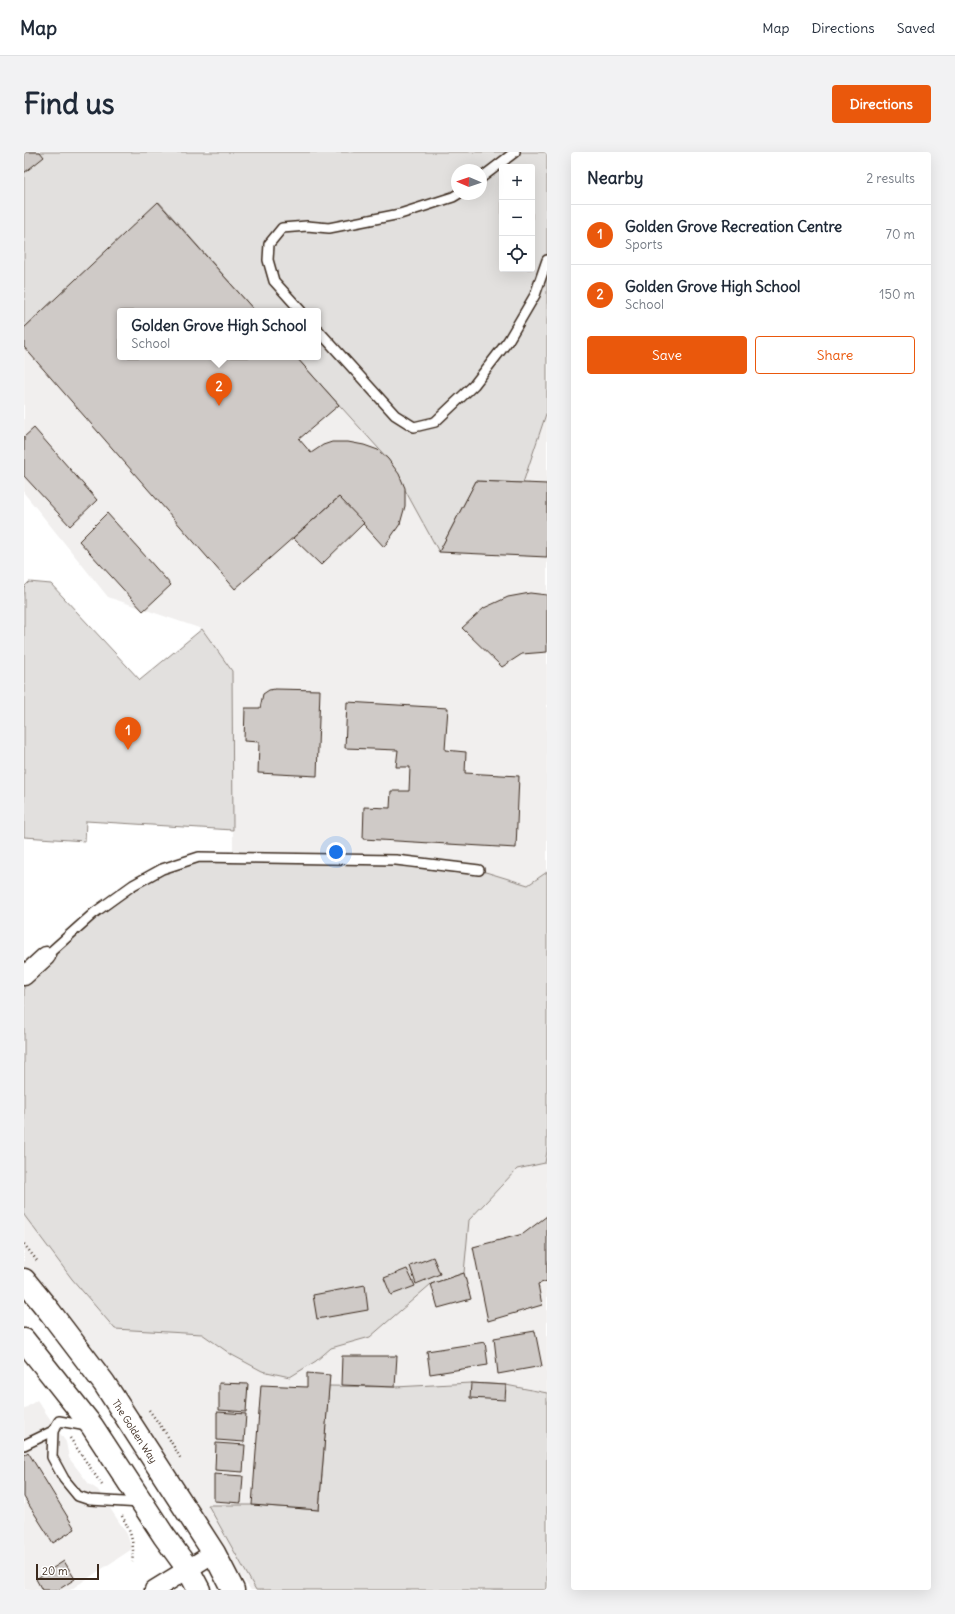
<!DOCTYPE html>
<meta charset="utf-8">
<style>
body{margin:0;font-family:Delius,sans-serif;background:#f2f2f3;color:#1f2937}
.controls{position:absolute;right:12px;top:12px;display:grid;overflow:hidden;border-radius:4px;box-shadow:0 4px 16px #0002}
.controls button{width:36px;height:36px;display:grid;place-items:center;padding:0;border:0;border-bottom:1px solid #e0e1e3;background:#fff;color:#1f2937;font:20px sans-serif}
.compass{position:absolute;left:427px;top:12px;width:36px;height:36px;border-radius:50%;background:#fff;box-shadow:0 4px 16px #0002;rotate:272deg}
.scale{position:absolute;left:12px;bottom:10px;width:63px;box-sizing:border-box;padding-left:4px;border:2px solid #3b2a1e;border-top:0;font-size:11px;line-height:14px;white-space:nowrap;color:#3b2a1e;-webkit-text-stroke:3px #fff;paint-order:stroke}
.you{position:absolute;left:312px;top:700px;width:14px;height:14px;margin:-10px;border:3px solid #fff;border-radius:50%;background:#1a73e8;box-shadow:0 0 0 6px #1a73e833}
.badge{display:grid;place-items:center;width:26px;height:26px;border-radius:50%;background:#ea580c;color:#fff;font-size:13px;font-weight:700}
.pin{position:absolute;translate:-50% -33px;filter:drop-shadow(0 1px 2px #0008)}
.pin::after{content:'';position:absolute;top:21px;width:14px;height:12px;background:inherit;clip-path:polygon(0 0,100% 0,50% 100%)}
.popup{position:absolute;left:93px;top:156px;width:204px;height:52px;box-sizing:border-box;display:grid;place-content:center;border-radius:4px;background:#fff;filter:drop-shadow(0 1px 3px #0005);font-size:13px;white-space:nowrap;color:#747a83}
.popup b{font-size:15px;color:#1f2937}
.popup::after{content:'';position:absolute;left:50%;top:100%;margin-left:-8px;border:8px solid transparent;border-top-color:#fff}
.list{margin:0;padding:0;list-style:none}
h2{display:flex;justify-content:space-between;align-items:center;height:52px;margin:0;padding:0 16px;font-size:17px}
h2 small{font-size:13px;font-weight:400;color:#747a83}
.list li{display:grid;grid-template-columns:26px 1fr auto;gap:12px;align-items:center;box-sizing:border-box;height:60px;padding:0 16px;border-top:1px solid #e0e1e3}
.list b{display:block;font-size:15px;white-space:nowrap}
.list p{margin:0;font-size:13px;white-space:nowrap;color:#747a83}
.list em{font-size:13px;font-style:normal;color:#747a83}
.actions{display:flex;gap:8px;padding:12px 16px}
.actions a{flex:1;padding:9px 0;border:1px solid #ea580c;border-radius:4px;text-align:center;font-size:14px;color:#ea580c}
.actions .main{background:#ea580c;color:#fff}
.icon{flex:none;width:22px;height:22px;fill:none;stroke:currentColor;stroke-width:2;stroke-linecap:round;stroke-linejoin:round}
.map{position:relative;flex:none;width:523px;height:1438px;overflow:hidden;border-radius:4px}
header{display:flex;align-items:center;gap:24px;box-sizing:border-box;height:56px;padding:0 20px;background:#fff;border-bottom:1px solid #e0e1e3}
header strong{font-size:19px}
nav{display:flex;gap:22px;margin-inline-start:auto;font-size:14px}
.intro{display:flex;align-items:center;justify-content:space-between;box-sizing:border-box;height:96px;padding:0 24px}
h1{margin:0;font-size:28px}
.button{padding:10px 18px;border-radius:4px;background:#ea580c;color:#fff;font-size:14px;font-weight:700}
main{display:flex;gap:24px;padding:0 24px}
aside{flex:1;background:#fff;border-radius:4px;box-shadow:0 4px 16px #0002}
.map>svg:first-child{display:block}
.built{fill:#f1efee;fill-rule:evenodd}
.green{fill:#e2e0de;stroke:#8e857e;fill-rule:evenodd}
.building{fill:#cfcac7;stroke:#3b2a1e}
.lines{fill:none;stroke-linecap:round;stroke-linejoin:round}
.lane-casing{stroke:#3b2a1e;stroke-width:12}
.street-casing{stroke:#3b2a1e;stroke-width:21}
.primary-casing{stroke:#3b2a1e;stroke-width:25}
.path{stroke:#3b2a1e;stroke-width:2.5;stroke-dasharray:1 3;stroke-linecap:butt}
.lane{stroke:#fff;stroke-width:9}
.street{stroke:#fff;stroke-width:18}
.primary{stroke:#fff;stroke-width:22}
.labels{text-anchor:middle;stroke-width:3;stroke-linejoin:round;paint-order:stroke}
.street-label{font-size:10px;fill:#3b2a1e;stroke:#fff}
</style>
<header>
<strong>Map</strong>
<nav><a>Map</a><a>Directions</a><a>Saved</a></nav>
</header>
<div class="intro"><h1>Find us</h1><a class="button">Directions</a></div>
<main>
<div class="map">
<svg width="523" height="1438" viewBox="0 0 523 1438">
<rect width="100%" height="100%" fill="#fff"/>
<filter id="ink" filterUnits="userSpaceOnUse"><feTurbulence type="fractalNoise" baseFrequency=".025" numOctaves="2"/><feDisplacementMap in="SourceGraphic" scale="8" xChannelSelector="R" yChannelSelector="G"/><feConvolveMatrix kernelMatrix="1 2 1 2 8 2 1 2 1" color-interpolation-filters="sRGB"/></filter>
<g filter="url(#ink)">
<g class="built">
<path d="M0 0H523V1438H227L0 1142V823L209 705 208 519 178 477 84 445 0 341ZM478 15H508V117H478ZM433 18H457V42H433ZM96 159H294V205H96Z"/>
<path d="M13 1248 42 1290 45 1306 65 1332 74 1338 103 1382 108 1397 46 1438H0V1257Z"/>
</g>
<g class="green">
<path d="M0 0H523V259L499 331 452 329 415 400 364 307 272 205H294V159H231L135 50 0 176ZM478 15H508V117H478ZM433 18H457V42H433Z"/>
<path d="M5 430 27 432 116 528 178 477 208 519 209 678 62 669 61 689 0 685V435Z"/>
<path d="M175 705 372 708 455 718 504 733 523 720V999L521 1011 493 1017 445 1068 440 1121 407 1132 346 1185 307 1196 292 1209 266 1225 238 1219 208 1203 178 1182 91 1177 48 1127 0 1063V824L83 751 129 722Z"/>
<path d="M447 1231 482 1233 523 1241V1438H232L184 1353H228L295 1358 305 1234 371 1235Z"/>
</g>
<g class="building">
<path d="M0 0H16L20 5 0 21Z"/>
<path d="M134 50 231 159H96V205H272L315 253 275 287 287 301 299 293 308 290H324L340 293 354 298 364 307 375 322 381 336V354L376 372 360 395 315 345 211 437 0 195V176Z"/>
<path d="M10 276 73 348 46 374 0 324V285Z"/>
<path d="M452 329 523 332V405L415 400Z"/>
<path d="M315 345 340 371 297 413 269 386Z"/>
<path d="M83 361 147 433 119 459 55 389Z"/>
<path d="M506 441 523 443V500L498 502 478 515 438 476 460 456 484 445Z"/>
<path d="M251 537 296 538 293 624 234 621 235 590 220 589 221 556H236L239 542 245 538Z"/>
<path d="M323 550 424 556 421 598 442 600 441 621 495 624 492 696 339 687 340 655 366 656 367 639H385L386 615H372L374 598 321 596Z"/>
<path d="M523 1064V1129L514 1132 518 1153 464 1169 449 1095 499 1082Z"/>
<path d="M409 1105 416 1122 392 1132 386 1114Z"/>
<path d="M383 1117 391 1134 367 1143 360 1126Z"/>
<path d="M440 1121 447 1147 414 1156 407 1132Z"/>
<path d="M341 1133 344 1158 293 1167 289 1143Z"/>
<path d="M511 1179 518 1214 474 1222 470 1186Z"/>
<path d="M461 1190 464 1213 406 1222 403 1199Z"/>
<path d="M318 1204H373L371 1235 317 1233Z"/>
<path d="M283 1221 306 1223 295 1358 228 1353 237 1233 283 1235Z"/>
<path d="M195 1231 224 1232 222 1260 195 1258Z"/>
<path d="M447 1231 482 1233 481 1248 446 1246Z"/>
<path d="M193 1260 222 1262 220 1290 193 1288Z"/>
<path d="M192 1291 221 1293 219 1320 191 1318Z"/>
<path d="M4 1300 51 1377 29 1391 0 1345V1303Z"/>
<path d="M190 1322 219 1324 217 1351 190 1349Z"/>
<path d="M40 1409 51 1427 34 1438H18L12 1427Z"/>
</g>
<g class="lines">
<g class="lane-casing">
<g id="lane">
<path d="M457 26 491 0"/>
<path d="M277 159 250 129 244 108 245 92 258 76 283 74 305 76 376 62 429 45 434 42"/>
<path d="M294 178 371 263 390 275 411 270 450 233 484 189 511 143 523 108"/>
<path d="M22 804 70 761 109 733 138 717 175 705 372 708 455 718"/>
<path d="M63 1274 35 1269 29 1279 28 1305 40 1327 54 1344 66 1348 117 1351"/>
<path d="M0 1293 29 1279"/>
</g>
</g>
<g class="street-casing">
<g id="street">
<path d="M0 824 22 804"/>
<path d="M130 1438 190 1401"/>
</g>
</g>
<g class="primary-casing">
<g id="primary">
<path d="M0 1128 26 1160 80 1231 190 1401 209 1438"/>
<path d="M0 1188 68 1274 140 1384 164 1417 175 1438"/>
</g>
</g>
<g class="path">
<path d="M0 1092 14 1110"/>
<path d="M125 1258 143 1283 157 1307"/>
<path d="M46 1286 78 1333"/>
<path d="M98 1364C107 1380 111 1392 108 1410"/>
</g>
<use href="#lane" class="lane"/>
<use href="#street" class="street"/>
<use href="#primary" class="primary"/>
</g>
</g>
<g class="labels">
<g class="street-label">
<text transform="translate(111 1279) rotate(57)" y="4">The Golden Way</text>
</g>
</g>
</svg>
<div class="controls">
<button>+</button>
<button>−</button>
<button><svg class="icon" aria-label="locate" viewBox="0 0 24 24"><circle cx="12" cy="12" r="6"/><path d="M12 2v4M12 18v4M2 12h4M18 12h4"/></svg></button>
</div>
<svg class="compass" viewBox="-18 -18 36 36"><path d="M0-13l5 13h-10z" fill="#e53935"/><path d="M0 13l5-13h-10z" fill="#747a83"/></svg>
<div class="scale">20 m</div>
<div class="you"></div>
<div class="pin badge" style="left:104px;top:598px">1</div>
<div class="pin badge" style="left:195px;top:254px">2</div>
<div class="popup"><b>Golden Grove High School</b>School</div>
</div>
<aside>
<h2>Nearby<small>2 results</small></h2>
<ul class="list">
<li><span class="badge">1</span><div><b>Golden Grove Recreation Centre</b><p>Sports</p></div><em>70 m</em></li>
<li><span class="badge">2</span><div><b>Golden Grove High School</b><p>School</p></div><em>150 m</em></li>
</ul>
<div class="actions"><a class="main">Save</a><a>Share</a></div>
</aside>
</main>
